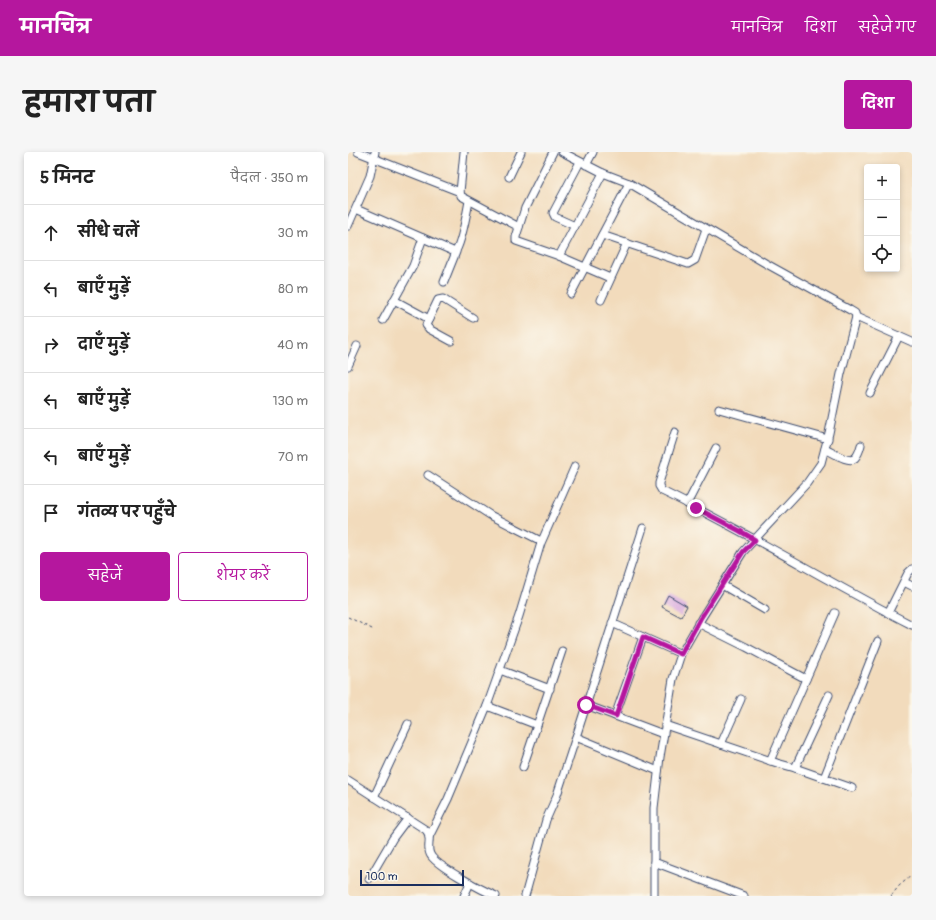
<!DOCTYPE html>
<html lang="hi">
<meta charset="utf-8">
<style>
body{margin:0;font-family:Pangolin,"Playpen Sans Deva",sans-serif;background:#f6f6f6;color:#222}
.controls{position:absolute;right:12px;top:12px;display:grid;overflow:hidden;border-radius:4px;box-shadow:0 2px 6px #0003}
.controls button{width:36px;height:36px;display:grid;place-items:center;padding:0;border:0;border-bottom:1px solid #e0e0e0;background:#fff;color:#222;font:20px sans-serif}
.scale{position:absolute;left:12px;bottom:10px;width:104px;box-sizing:border-box;padding-left:4px;border:2px solid #1b2f5e;border-top:0;font-size:11px;line-height:14px;white-space:nowrap;color:#1b2f5e;-webkit-text-stroke:3px #fbf7ec;paint-order:stroke}
.stop{position:absolute;width:12px;height:12px;margin:-9px;border:3px solid #b5179e;border-radius:50%;background:#fff}
.stop.end{background:#b5179e;border-color:#fff;box-shadow:0 1px 4px #0008}
.list{margin:0;padding:0;list-style:none}
h2{display:flex;justify-content:space-between;align-items:center;height:52px;margin:0;padding:0 16px;font-size:17px}
h2 small{font-size:13px;font-weight:400;color:#767676}
.list li{display:grid;grid-template-columns:26px 1fr auto;gap:12px;align-items:center;box-sizing:border-box;height:56px;padding:0 16px;border-top:1px solid #e0e0e0}
.list b{display:block;font-size:15px;white-space:nowrap}
.list em{font-size:13px;font-style:normal;color:#767676}
.actions{display:flex;gap:8px;padding:12px 16px}
.actions a{flex:1;padding:9px 0;border:1px solid #b5179e;border-radius:4px;text-align:center;font-size:14px;color:#b5179e}
.actions .main{background:#b5179e;color:#fff}
.icon{flex:none;width:22px;height:22px;fill:none;stroke:currentColor;stroke-width:2;stroke-linecap:round;stroke-linejoin:round}
.map{position:relative;flex:none;width:564px;height:744px;overflow:hidden;border-radius:4px}
header{display:flex;align-items:center;gap:24px;box-sizing:border-box;height:56px;padding:0 20px;background:#b5179e;color:#fff}
header strong{font-size:19px}
nav{display:flex;gap:22px;margin-inline-start:auto;font-size:14px}
.intro{display:flex;align-items:center;justify-content:space-between;box-sizing:border-box;height:96px;padding:0 24px}
h1{margin:0;font-size:28px}
.button{padding:10px 18px;border-radius:4px;background:#b5179e;color:#fff;font-size:14px;font-weight:700}
main{display:flex;gap:24px;padding:0 24px}
aside{flex:1;background:#fff;border-radius:4px;box-shadow:0 2px 6px #0003}
.map>svg:first-child{display:block}
.building{fill:#d9aade}
.lines{fill:none;stroke-linecap:round;stroke-linejoin:round}
.minor-casing{stroke:#3b496c;stroke-width:9}
.path{stroke:#3b496c;stroke-width:1;stroke-dasharray:3 3;stroke-linecap:butt}
.minor{stroke:#fff;stroke-width:7}
.route{stroke:#b5179e;stroke-width:5}
</style>
<header>
<strong>मानचित्र</strong>
<nav><a>मानचित्र</a><a>दिशा</a><a>सहेजे गए</a></nav>
</header>
<div class="intro"><h1>हमारा पता</h1><a class="button">दिशा</a></div>
<main>
<aside>
<h2>5 मिनट<small>पैदल · 350 m</small></h2>
<ul class="list">
<li><svg class="icon" aria-label="ahead" viewBox="0 0 24 24"><path d="M12 20V5M6 11l6-6 6 6"/></svg><div><b>सीधे चलें</b></div><em>30 m</em></li>
<li><svg class="icon" aria-label="left" viewBox="0 0 24 24"><path d="M17 20v-9H6M10 6l-5 5 5 5"/></svg><div><b>बाएँ मुड़ें</b></div><em>80 m</em></li>
<li><svg class="icon" aria-label="right" viewBox="0 0 24 24"><path d="M7 20v-9h11M14 6l5 5-5 5"/></svg><div><b>दाएँ मुड़ें</b></div><em>40 m</em></li>
<li><svg class="icon" aria-label="left" viewBox="0 0 24 24"><path d="M17 20v-9H6M10 6l-5 5 5 5"/></svg><div><b>बाएँ मुड़ें</b></div><em>130 m</em></li>
<li><svg class="icon" aria-label="left" viewBox="0 0 24 24"><path d="M17 20v-9H6M10 6l-5 5 5 5"/></svg><div><b>बाएँ मुड़ें</b></div><em>70 m</em></li>
<li><svg class="icon" aria-label="arrive" viewBox="0 0 24 24"><path d="M6 21V4h12l-3 4 3 4H6"/></svg><div><b>गंतव्य पर पहुँचे</b></div></li>
</ul>
<div class="actions"><a class="main">सहेजें</a><a>शेयर करें</a></div>
</aside>
<div class="map">
<svg width="564" height="744" viewBox="0 0 564 744">
<rect width="100%" height="100%" fill="#fbf7ec"/>
<filter id="ink" filterUnits="userSpaceOnUse"><feTurbulence type="fractalNoise" baseFrequency=".025" numOctaves="2"/><feDisplacementMap in="SourceGraphic" scale="8" xChannelSelector="R" yChannelSelector="G"/><feConvolveMatrix kernelMatrix="1 2 1 2 8 2 1 2 1" color-interpolation-filters="sRGB"/></filter>
<filter id="wash" filterUnits="userSpaceOnUse"><feTurbulence type="fractalNoise" baseFrequency=".012" numOctaves="4" result="noise"/><feDisplacementMap in="SourceGraphic" scale="16" xChannelSelector="R" yChannelSelector="G"/><feGaussianBlur stdDeviation="0.9" result="paint"/><feColorMatrix in="noise" values="0 0 0 0 0 0 0 0 0 0 0 0 0 0 0 0 0 1.4 0 .05"/><feComposite in="paint" operator="in"/></filter>
<g filter="url(#wash)">
<rect width="100%" height="100%" fill="#f2dbbc"/>
<g id="blocks">
<path class="building" d="M320 443 339 454 333 465 314 455Z"/>
</g>
</g>
<g filter="url(#ink)">
<use href="#blocks" fill-opacity="0" stroke="#3b496c" stroke-width="1"/>
<g class="lines">
<g class="minor-casing">
<g id="minor">
<path d="M10 0 112 40"/>
<path d="M116 0 112 40 113 44 171 75"/>
<path d="M205 0 177 56 168 85V89L211 104 262 126"/>
<path d="M214 0 255 21 281 31 417 111 502 158 507 161 508 165 493 222 481 281 473 311 459 331 395 400 353 467 333 502 325 527 312 605 306 656V744"/>
<path d="M238 13 245 0"/>
<path d="M161 25 173 0"/>
<path d="M8 57 107 100C113 94 119 60 121 49"/>
<path d="M0 74 22 24 27 0"/>
<path d="M227 74 207 65 205 61 232 10"/>
<path d="M254 83 340 112 347 108 358 77"/>
<path d="M211 104 255 21"/>
<path d="M96 130 108 100"/>
<path d="M223 142 281 31"/>
<path d="M46 148 81 167"/>
<path d="M253 148 279 91"/>
<path d="M508 165 564 190"/>
<path d="M35 168 65 114 75 86"/>
<path d="M103 189 81 177 78 173 90 148 95 147 125 166"/>
<path d="M0 214 9 194"/>
<path d="M522 241 551 184"/>
<path d="M371 257 480 287"/>
<path d="M327 280 311 331V334L314 339C399 380 480 430 564 473"/>
<path d="M477 297C484 300 501 312 507 306 510 303 512 297 513 293"/>
<path d="M80 323 142 363 193 389"/>
<path d="M339 352 368 296"/>
<path d="M556 430 564 434"/>
<path d="M374 433 417 458"/>
<path d="M540 461 560 421 564 417"/>
<path d="M264 471 333 502"/>
<path d="M350 471 398 495 458 527"/>
<path d="M152 518 202 537"/>
<path d="M238 553 315 582"/>
<path d="M139 554 189 573"/>
<path d="M267 564 295 485"/>
<path d="M317 573 429 611 447 616 504 636"/>
<path d="M228 585 310 619"/>
<path d="M373 592 393 547"/>
<path d="M422 609 487 461"/>
<path d="M175 615 214 499"/>
<path d="M447 616 481 543"/>
<path d="M476 626 530 489"/>
<path d="M0 628 78 678C85 685 78 694 82 702 86 713 136 739 148 744"/>
<path d="M26 645 60 572"/>
<path d="M81 685 100 647 139 554 171 464 193 391 227 314"/>
<path d="M306 710 396 744"/>
<path d="M21 727 45 686 60 666"/>
<path d="M116 744 122 731"/>
<path d="M177 744 198 668 209 643 228 585 295 376"/>
</g>
</g>
<g class="path">
<path d="M0 465 26 478"/>
<path d="M543 744 551 734 564 723"/>
</g>
<use href="#minor" class="minor"/>
</g>
</g>
<g class="lines" filter="url(#ink)">
<path class="route" d="M238 553 268 564 295 485 333 502 352 467 395 400 407 388 392 379 348 356"/>
</g>
</svg>
<div class="controls">
<button>+</button>
<button>−</button>
<button><svg class="icon" aria-label="locate" viewBox="0 0 24 24"><circle cx="12" cy="12" r="6"/><path d="M12 2v4M12 18v4M2 12h4M18 12h4"/></svg></button>
</div>
<div class="scale">100 m</div>
<div class="stop" style="left:238px;top:553px"></div>
<div class="stop end" style="left:348px;top:356px"></div>
</div>
</main>
